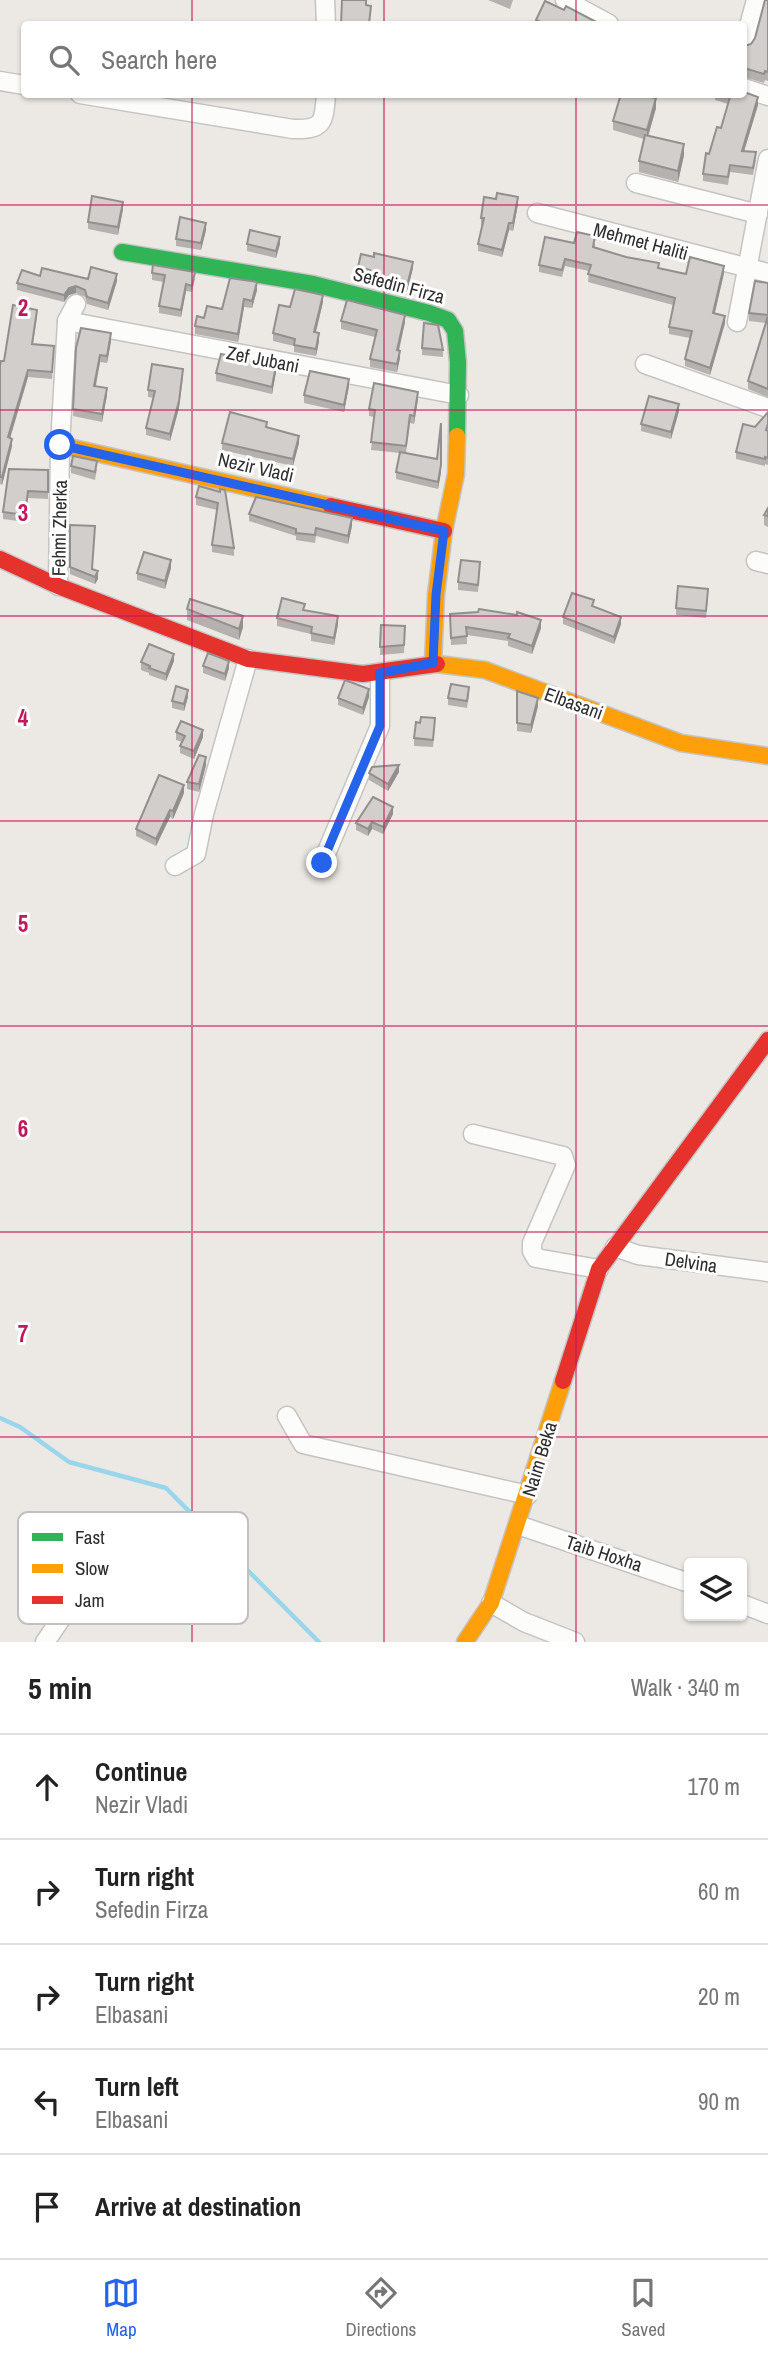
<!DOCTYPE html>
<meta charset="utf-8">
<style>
body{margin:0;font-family:"Archivo Narrow",sans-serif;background:#f6f6f6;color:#222}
.controls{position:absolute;right:21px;bottom:21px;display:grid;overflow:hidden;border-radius:7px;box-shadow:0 2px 5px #0004}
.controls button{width:63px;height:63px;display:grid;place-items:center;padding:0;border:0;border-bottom:2px solid #e0e0e0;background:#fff;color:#222;font:35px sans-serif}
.stop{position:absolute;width:21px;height:21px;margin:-16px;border:5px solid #2563eb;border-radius:50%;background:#fff}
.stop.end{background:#2563eb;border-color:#fff;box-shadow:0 2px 7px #0008}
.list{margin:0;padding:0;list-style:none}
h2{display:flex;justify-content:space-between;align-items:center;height:91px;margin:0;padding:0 28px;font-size:30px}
h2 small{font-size:23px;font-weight:400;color:#767676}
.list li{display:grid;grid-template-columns:46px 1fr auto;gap:21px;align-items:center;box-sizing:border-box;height:105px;padding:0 28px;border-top:2px solid #e0e0e0}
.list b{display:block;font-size:26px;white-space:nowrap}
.list p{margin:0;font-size:23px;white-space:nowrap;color:#767676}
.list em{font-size:23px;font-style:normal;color:#767676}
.icon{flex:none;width:38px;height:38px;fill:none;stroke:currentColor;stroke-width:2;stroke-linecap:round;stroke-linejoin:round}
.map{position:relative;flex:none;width:768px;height:1642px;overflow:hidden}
.search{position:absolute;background:#fff;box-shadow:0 2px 5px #0004;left:21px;right:21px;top:21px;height:77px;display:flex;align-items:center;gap:18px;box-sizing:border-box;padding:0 24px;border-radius:7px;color:#767676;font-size:26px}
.sheet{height:616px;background:#fff}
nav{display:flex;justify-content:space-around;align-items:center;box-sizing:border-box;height:98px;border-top:2px solid #e0e0e0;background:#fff;font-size:19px;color:#767676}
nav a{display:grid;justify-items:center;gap:4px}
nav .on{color:#2563eb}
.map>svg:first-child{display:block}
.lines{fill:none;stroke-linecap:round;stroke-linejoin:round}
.stream{stroke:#99d6ec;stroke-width:4.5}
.street-casing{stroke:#c5c4c5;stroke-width:21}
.fast-casing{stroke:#c5c4c5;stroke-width:19}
.slow-casing{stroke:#c5c4c5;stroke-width:19}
.jam-casing{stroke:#c5c4c5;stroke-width:19}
.street{stroke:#fcfcfb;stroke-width:18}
.fast{stroke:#30b455;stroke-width:16}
.slow{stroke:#ff9f0a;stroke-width:16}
.jam{stroke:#e5322d;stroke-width:16}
.wall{fill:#b4b1af}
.shaded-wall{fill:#92908e}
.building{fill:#d1cecb;stroke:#92908e;stroke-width:2}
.route{stroke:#2563eb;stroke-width:9}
.grid{fill:none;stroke:#c2185b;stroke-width:2;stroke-opacity:0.55}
.labels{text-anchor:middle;stroke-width:6;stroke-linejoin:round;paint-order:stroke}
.street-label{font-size:19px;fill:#2e2e2e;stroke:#fff}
.key{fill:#fff;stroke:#c0c0c0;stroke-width:2}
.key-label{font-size:19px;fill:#2e2e2e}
.grid-label{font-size:23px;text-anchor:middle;font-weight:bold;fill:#c2185b;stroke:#fff;stroke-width:6;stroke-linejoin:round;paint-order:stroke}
</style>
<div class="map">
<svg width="768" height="1642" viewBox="0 0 768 1642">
<rect width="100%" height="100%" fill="#ece8e4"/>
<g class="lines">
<path class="stream" d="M0 1418 20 1427 69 1462 166 1488 319 1642"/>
<g class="street-casing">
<g id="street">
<path d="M325 0 326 24"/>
<path d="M565 0 609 24"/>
<path d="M744 44 756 0"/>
<path d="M0 81 24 85"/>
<path d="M744 88 768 96"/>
<path d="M80 94 293 129C323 130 324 123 326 94"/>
<path d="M636 183 758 214"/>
<path d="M537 213 768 273"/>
<path d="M67 321 459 395"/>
<path d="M737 322 768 159"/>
<path d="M645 364 768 408"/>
<path d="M756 561 768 564"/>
<path d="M58 586 60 445 67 321 76 304"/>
<path d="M322 863 380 726V673"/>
<path d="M175 866 196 854 204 814 248 659"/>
<path d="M473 1134 563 1156 566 1165 532 1243V1251L536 1258 599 1269"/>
<path d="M615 1247 638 1255 768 1272"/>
<path d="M287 1416 303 1444 528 1495"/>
<path d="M518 1525 689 1583"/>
<path d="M491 1603 524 1622 575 1642"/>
<path d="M742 1604 768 1614"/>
<path d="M45 1642 87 1581"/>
</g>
</g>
<g class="fast-casing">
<path id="fast" d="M122 252 313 284 429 313 448 320 455 331 458 362 457 436"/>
</g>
<g class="slow-casing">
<g id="slow">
<path d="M60 445 331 506"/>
<path d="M433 663 436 595 444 531 456 474 457 436"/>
<path d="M437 664 485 670 681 743 768 756"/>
<path d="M465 1642 491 1603 563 1381"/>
</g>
</g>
<g class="jam-casing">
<g id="jam">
<path d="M331 506 444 531"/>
<path d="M0 559 58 586 248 659 363 674 437 664"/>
<path d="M563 1381 599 1269 768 1040"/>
</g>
</g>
<use href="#street" class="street"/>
<use href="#fast" class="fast"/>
<use href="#slow" class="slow"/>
<use href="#jam" class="jam"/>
</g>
<g class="wall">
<path d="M488 0H513L510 9Z"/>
<path d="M768 0V81L765 80 764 83 744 77V46L751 44 755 38Z"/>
<path d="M564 10 600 24H536V20Z"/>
<path d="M241 94H255L254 97Z"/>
<path d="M621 94H656L654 98 656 108 648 136 684 155 678 182 639 172V161L644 139 613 130V121Z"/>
<path d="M713 94H744L758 105 744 151 756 160 753 175 730 172 728 185 703 181V174L709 154 721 128 728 104 715 100V95Z"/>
<path d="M518 204 513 231 509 230 502 257 478 251V244L482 225H481V218Z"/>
<path d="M123 209 118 235 88 229V222Z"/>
<path d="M206 230 201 250 176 246V239Z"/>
<path d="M574 243 595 244V247L659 269 686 274 724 273 715 313 725 323 710 375 685 366V359L690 338 669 334V327L673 305 588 282 589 271 565 266 562 277 539 272V265Z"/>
<path d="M247 244H280L276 258 247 251Z"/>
<path d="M358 267 413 268 407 292 370 281V277L358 274Z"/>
<path d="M152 273 195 279 192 292 186 291 181 317 159 313V306L164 282 152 280Z"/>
<path d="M40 276 88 279 117 281 108 310 87 304 85 297 76 293 69 295 64 302 17 290V283Z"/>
<path d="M768 283V397L748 389V381L766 323 749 321V313Z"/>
<path d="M257 290 252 308 244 307 238 342 195 334V326L204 318 222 309Z"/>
<path d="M323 302 316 332 319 341 316 356 294 352V346L273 341V333L290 307Z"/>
<path d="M37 317 33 344 54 346 52 379 28 377 10 438 12 446 2 485 0 484V365Z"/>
<path d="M341 321 405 322 399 351 400 358 397 372 370 367V359L375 337 341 329Z"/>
<path d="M111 341 107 363 100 362 96 386 107 395 102 422 73 416 76 348Z"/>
<path d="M422 348 443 350V357L422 355Z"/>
<path d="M276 372 272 394 216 381V373Z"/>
<path d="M183 377 179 408 170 441 146 435V428L154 398 148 397V390Z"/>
<path d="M349 386 344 412 304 403V395Z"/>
<path d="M418 399 414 424 410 423 406 453 437 459 441 423V472L438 489 396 479V472L400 453 371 450 375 417 369 416V409Z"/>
<path d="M679 411 671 439 641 431V424Z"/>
<path d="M768 412V465L765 464V466L736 459V452Z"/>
<path d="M267 427 299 443 293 466 222 450V443Z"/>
<path d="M71 466 97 469 95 480 71 473Z"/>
<path d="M48 470V499L28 498 25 522 3 519V512Z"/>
<path d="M220 492 234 548V556L212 552V545L217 510 196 505V497Z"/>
<path d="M768 508V527L764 525V515Z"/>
<path d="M249 514 352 526 348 544 316 536 315 543 296 540V536L249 521Z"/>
<path d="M70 525 98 579 95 584 70 574Z"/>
<path d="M171 568 165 589 137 580V573Z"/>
<path d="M480 569 478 592 458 590V582Z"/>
<path d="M708 596 706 618 676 615V608Z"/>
<path d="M594 606 621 624 614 644 563 624V617Z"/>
<path d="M187 609 243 627 239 640 187 620Z"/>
<path d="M305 610 338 624 334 645 311 641V634L277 626V618Z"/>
<path d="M450 614 541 628 532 654 508 646V641L467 635V644L451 645Z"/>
<path d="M381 625 405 626 404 653 380 655Z"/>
<path d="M174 661 166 681 149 675V673L141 670V662Z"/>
<path d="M203 666 229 668 225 681 203 673Z"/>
<path d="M517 691 538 706 531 733 517 731Z"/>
<path d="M469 695 467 708 448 705V698Z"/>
<path d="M188 697 184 711 172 708V701Z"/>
<path d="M369 697 363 715 338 705V698Z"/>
<path d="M420 723 435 725 433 747 414 746V738Z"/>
<path d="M176 732 203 737 194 759 180 753V746L182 742 176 740Z"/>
<path d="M206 765 199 792 187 789V782Z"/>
<path d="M399 772 388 791 369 780V773Z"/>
<path d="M184 793 173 819 170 817 156 846 136 836V829Z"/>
<path d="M393 814 383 834 372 829 368 836 356 830V823Z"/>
</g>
<g class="shaded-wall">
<path d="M758 97V105L742 158V151Z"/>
<path d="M656 98V108L647 140V130Z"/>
<path d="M684 144V155L678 182V171Z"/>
<path d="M518 197V204L513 231V223Z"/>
<path d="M123 202V209L118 235V227Z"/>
<path d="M206 223V230L201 250V243Z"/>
<path d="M509 223V230L502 257V250Z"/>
<path d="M280 237V244L276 258V251Z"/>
<path d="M413 262V268L407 292V286Z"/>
<path d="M724 266V273L713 320V313Z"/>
<path d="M117 274V281L108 310V303Z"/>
<path d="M257 282V290L252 308V301Z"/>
<path d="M186 284V291L181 317V310Z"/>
<path d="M76 286V293L69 295 64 302V295L69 288Z"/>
<path d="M323 295V302L314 339V332Z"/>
<path d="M244 299V307L238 342V334Z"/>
<path d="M405 315V322L397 357V350Z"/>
<path d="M725 316V323L710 375V368Z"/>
<path d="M111 333V341L107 363V356Z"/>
<path d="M319 333V341L316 356V349Z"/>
<path d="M400 351V358L397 372V364Z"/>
<path d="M100 355V362L94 393V386Z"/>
<path d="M276 365V372L272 394V387Z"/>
<path d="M183 369 179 408 170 441V434Z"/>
<path d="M28 370V377L8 445V437Z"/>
<path d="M349 379V386L344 412V405Z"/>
<path d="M107 388V395L102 422V414Z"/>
<path d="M418 392V399L414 424V416Z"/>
<path d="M679 404V411L671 439V432Z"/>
<path d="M299 436V443L293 466V459Z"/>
<path d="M12 439V446L2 485V477Z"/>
<path d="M441 465V472L438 489V482Z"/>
<path d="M352 518V526L348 544V536Z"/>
<path d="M171 560V568L165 589V581Z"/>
<path d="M98 571V579L95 584V577Z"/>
<path d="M243 616V627L239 640V629Z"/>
<path d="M338 616V624L334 645V638Z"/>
<path d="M621 617V624L614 644V637Z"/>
<path d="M541 620V628L532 654V646Z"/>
<path d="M174 654V661L166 681V674Z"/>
<path d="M229 661V668L225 681V674Z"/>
<path d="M369 689V697L363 715V708Z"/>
<path d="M188 690V697L184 711V704Z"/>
<path d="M538 698V706L531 733V725Z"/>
<path d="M203 730V737L194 759V751Z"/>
<path d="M206 757V765L199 792V784Z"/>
<path d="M399 765V772L388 791V784Z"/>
<path d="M184 785V793L173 819V811Z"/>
<path d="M393 807V814L383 834V827Z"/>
<path d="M170 810V817L156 846V839Z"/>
<path d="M372 822V829L368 836V829Z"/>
</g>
<g class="building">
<path d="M342 0H366V5L371 6 369 24H341Z"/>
<path d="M765 0H768V72L765 71 764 74 744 68V46L751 44 755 38Z"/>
<path d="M545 1 564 10 566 6 600 24H545L536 20Z"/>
<path d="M744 92 758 97 742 151 756 152 753 168 730 165 728 177 703 174 706 153 709 154 717 127 721 128 730 97 721 94H744Z"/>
<path d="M621 94H652L651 97 656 98 647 130 613 121Z"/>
<path d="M645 135 684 144 678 171 639 161Z"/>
<path d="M497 193 518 197 513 223H509L502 250 478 244 484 218H481L484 197 496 199Z"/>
<path d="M92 196 123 202 118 227 88 222Z"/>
<path d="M180 217 206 223 201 243 176 239Z"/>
<path d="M250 230 280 237 276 251 247 244Z"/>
<path d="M577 232 595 236 593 247 626 257 659 263 658 268 686 274 690 257 724 266 713 313 725 316 710 368 685 359 692 331 669 327 675 298 588 274 591 265 565 259 562 270 539 265 545 237 574 243Z"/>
<path d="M374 253 413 262 407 286 370 274V270L358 267 361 254 374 257Z"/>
<path d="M153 265 195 272 192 286 186 284 181 310 159 306 165 275 152 273Z"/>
<path d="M91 267 117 274 108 303 87 297 85 290 76 286 69 288 64 295 17 283 22 270 40 276 42 268 88 279Z"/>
<path d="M230 278 257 282 252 301 244 299 238 334 195 326 197 316 204 318 207 306 222 309Z"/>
<path d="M755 281 768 283V315L749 313Z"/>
<path d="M295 289 323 295 314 332 319 333 316 349 294 345 295 339 273 333 279 305 290 307Z"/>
<path d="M347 300 405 315 397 350 400 351 397 364 370 359 377 330 341 321Z"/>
<path d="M13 305 37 310 32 344 54 346 52 372 28 370 8 437 12 439 2 477H0V365L1 361H4Z"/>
<path d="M768 316V389L748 381Z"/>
<path d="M424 323 438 325 443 350 422 348Z"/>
<path d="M81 328 111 333 107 356 100 355 94 386 107 388 102 414 73 409 76 348Z"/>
<path d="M221 354 276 365 272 387 216 373Z"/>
<path d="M152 364 183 369 179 401 170 434 146 428 155 391 148 390Z"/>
<path d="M310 371 349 379 344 405 304 395Z"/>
<path d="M374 383 418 392 414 416 410 415 406 446 371 442 375 410 369 409Z"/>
<path d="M649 396 679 404 671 432 641 424Z"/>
<path d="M230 412 267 422 266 427 299 436 293 459 222 443Z"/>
<path d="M768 412V424L766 430 768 431V458L765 457V459L736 452 743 424 755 427Z"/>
<path d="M441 423V465L438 482 396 472 400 452 437 459Z"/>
<path d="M73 456 97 461 95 472 71 466Z"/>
<path d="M9 469 48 470V492L28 491 25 515 3 512Z"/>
<path d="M199 486 220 492V489L225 490 234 548 212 545 218 503 196 497Z"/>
<path d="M256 497 352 518 348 536 316 528 315 535 296 533V529L249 514Z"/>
<path d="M768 508V516L764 515Z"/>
<path d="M70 525 95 526 92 569 98 571 95 577 70 567Z"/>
<path d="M144 552 171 560 165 581 137 573Z"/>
<path d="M461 560 480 562 478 585 458 582Z"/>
<path d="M678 586 708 589 706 611 676 608Z"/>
<path d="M572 593 594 600 592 606 621 617 614 637 563 617Z"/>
<path d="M282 598 305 604 303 610 338 616 334 638 311 633 312 627 277 618Z"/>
<path d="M190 599 243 616 239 629 187 609Z"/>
<path d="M479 609 517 615V612L541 620 532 646 508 638 510 634 466 627 467 636 451 638 450 614 478 612Z"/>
<path d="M381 625 405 626 404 645 380 647Z"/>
<path d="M149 644 174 654 166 674 149 668 150 666 141 662Z"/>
<path d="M208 653 229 661 225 674 203 666Z"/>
<path d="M345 680 369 689 363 708 338 698Z"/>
<path d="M451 684 469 687 467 701 448 698Z"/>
<path d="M176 686 188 690 184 704 172 701Z"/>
<path d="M517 691 538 698 531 725 517 723Z"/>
<path d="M421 717 435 718 433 740 414 738 416 722 420 723Z"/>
<path d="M181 721 203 730 194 751 180 746 185 736 176 732Z"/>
<path d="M199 755 206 757 199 784 187 782Z"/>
<path d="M399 765 388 784 369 773 372 767Z"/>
<path d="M159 775 184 785 173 811 170 810 156 839 136 829Z"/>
<path d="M373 797 393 807 383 827 372 822 368 829 356 823Z"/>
</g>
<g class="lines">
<path class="route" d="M60 445 444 531 436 595 433 663 380 673V726L322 863"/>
</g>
<path class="grid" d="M192 0V24M384 0V24M576 0V24M192 94V1642M384 94V1642M576 94V1642M0 205H768M0 410H768M0 616H768M0 821H768M0 1026H768M0 1232H768M0 1437H768"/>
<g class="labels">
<g class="street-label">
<text transform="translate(641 241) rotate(15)" y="7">Mehmet Haliti</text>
<text transform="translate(399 285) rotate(15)" y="7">Sefedin Firza</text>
<text transform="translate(263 359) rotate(11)" y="7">Zef Jubani</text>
<text transform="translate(256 467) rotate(13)" y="7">Nezir Vladi</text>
<text transform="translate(59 528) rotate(-89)" y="7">Fehmi Zherka</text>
<text transform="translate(574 703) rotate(20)" y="7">Elbasani</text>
<text transform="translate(691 1262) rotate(8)" y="7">Delvina</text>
<text transform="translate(539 1459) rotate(-73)" y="7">Naim Beka</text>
<text transform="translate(604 1553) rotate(18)" y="7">Taib Hoxha</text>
</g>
</g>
<rect x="18" y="1512" width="230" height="112" rx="10" class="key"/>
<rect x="32" y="1533" width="31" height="8" fill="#30b455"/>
<rect x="32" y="1564" width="31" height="9" fill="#ff9f0a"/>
<rect x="32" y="1596" width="31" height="8" fill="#e5322d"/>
<g class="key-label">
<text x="75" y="1544">Fast</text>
<text x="75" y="1575">Slow</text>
<text x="75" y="1607">Jam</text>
</g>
<g class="grid-label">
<text x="23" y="316">2</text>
<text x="23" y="521">3</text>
<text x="23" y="726">4</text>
<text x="23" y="932">5</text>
<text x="23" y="1137">6</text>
<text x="23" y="1342">7</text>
</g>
</svg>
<div class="controls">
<button><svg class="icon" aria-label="layers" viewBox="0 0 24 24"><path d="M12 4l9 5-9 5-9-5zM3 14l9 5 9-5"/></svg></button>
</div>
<div class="stop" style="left:60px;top:445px"></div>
<div class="stop end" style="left:322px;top:863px"></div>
<div class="search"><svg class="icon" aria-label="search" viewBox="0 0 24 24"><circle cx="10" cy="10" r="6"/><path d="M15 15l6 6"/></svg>Search here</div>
</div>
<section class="sheet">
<h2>5 min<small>Walk · 340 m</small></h2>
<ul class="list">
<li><svg class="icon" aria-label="ahead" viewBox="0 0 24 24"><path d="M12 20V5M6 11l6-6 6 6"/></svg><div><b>Continue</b><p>Nezir Vladi</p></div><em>170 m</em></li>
<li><svg class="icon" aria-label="right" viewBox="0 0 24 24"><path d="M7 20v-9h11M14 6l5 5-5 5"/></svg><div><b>Turn right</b><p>Sefedin Firza</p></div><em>60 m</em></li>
<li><svg class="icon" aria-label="right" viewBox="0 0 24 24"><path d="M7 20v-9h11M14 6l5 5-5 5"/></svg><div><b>Turn right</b><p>Elbasani</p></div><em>20 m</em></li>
<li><svg class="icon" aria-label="left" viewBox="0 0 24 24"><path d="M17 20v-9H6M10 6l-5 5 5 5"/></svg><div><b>Turn left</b><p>Elbasani</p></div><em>90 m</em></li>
<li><svg class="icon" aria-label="arrive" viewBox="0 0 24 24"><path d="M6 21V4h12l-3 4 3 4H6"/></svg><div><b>Arrive at destination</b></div></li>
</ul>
</section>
<nav>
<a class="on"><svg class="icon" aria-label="map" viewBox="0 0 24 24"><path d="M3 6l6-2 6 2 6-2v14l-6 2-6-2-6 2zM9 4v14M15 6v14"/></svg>Map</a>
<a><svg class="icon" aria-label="directions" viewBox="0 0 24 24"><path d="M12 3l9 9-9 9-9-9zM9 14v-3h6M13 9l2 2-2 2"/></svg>Directions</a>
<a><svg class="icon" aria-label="saved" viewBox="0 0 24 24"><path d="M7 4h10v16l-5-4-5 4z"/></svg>Saved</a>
</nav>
